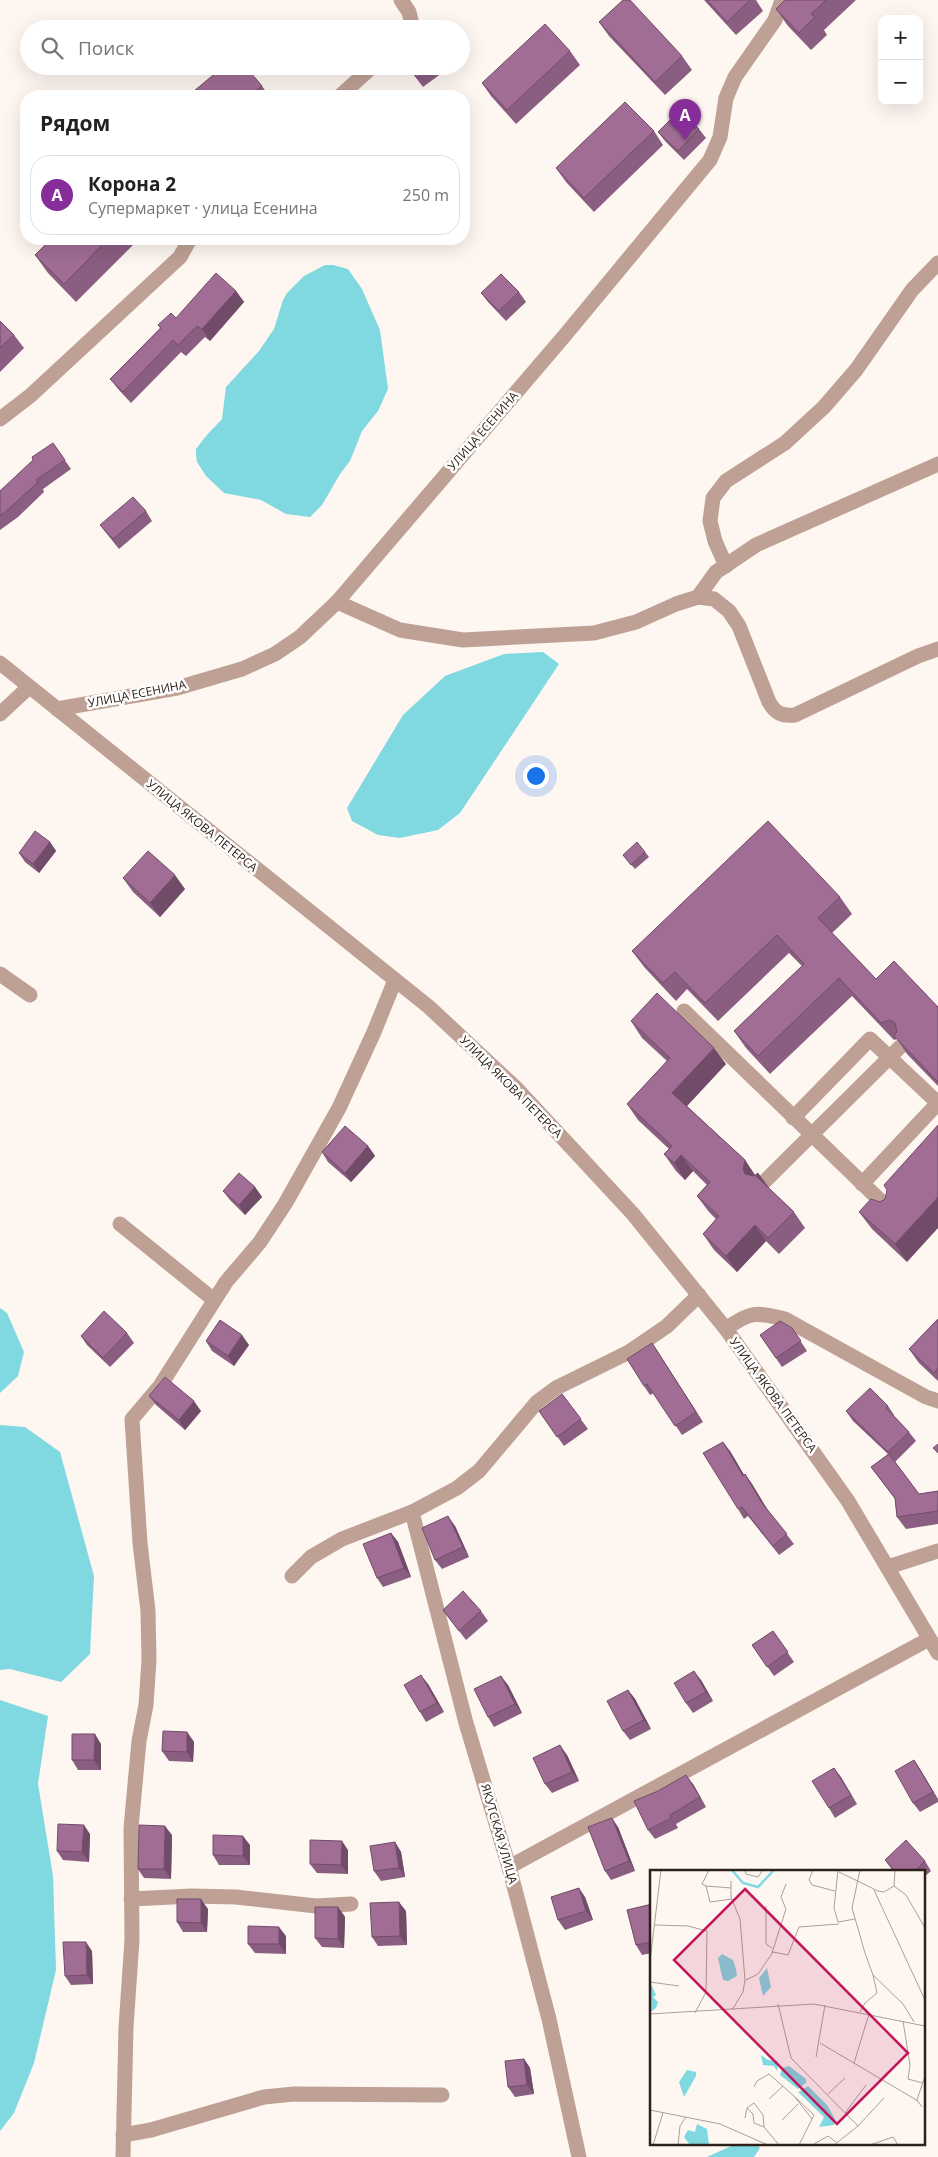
<!DOCTYPE html>
<html lang="ru">
<meta charset="utf-8">
<style>
body{margin:0;font-family:"Open Sans",sans-serif;background:#f2f2f2;color:#222}
.controls{position:absolute;right:15px;top:15px;display:grid;overflow:hidden;border-radius:10px;box-shadow:0 5px 20px #0002}
.controls button{width:45px;height:45px;display:grid;place-items:center;padding:0;border:0;border-bottom:1px solid #e0e0e0;background:#fff;color:#222;font:25px sans-serif}
.you{position:absolute;left:535px;top:775px;width:18px;height:18px;margin:-12px;border:4px solid #fff;border-radius:50%;background:#1a73e8;box-shadow:0 0 0 8px #1a73e833}
.badge{display:grid;place-items:center;width:32px;height:32px;border-radius:50%;background:#862d9a;color:#fff;font-size:16px;font-weight:700}
.pin{position:absolute;translate:-50% -41px;filter:drop-shadow(0 1px 2px #0008)}
.pin::after{content:'';position:absolute;top:26px;width:18px;height:15px;background:inherit;clip-path:polygon(0 0,100% 0,50% 100%)}
.list{margin:0;padding:0;list-style:none}
h2{display:flex;justify-content:space-between;align-items:center;height:65px;margin:0;padding:0 20px;font-size:21px}
h2 small{font-size:16px;font-weight:400;color:#767676}
.list li{display:grid;grid-template-columns:32px 1fr auto;gap:15px;align-items:center;box-sizing:border-box;height:80px;margin:0 10px 10px;padding:0 10px;border:1px solid #e0e0e0;border-radius:20px}
.list b{display:block;font-size:19px;white-space:nowrap}
.list p{margin:0;font-size:16px;white-space:nowrap;color:#767676}
.list em{font-size:16px;font-style:normal;color:#767676}
.icon{flex:none;width:28px;height:28px;fill:none;stroke:currentColor;stroke-width:2;stroke-linecap:round;stroke-linejoin:round}
.map{position:relative;flex:none;width:938px;height:2157px;overflow:hidden}
.search{position:absolute;background:#fff;box-shadow:0 5px 20px #0002;left:20px;top:20px;width:450px;height:55px;display:flex;align-items:center;gap:12px;box-sizing:border-box;padding:0 18px;border-radius:28px;color:#767676;font-size:19px}
.panel{position:absolute;background:#fff;box-shadow:0 5px 20px #0002;left:20px;top:90px;width:450px;height:155px;border-radius:20px}
.map>svg:first-child{display:block}
.water{fill:#80d8e0}
.lines{fill:none;stroke-linecap:round;stroke-linejoin:round}
.minor{stroke:#bea194;stroke-width:15}
.wall{fill:#8a5e80}
.shaded-wall{fill:#714c68}
.building{fill:#a16d95;stroke:#714c68}
.labels{text-anchor:middle;stroke-width:5;stroke-linejoin:round;paint-order:stroke}
.street-label{font-size:12px;fill:#2d2018;stroke:#fff}
.inset-river{fill:none;stroke:#80d8e0;stroke-width:2.5}
.inset-road{fill:none;stroke:#aaa09a;stroke-width:1}
.view{fill:#c2185b;fill-opacity:0.15;stroke:#c2185b;stroke-width:2.5}
.inset-edge{fill:none;stroke:#2d2018;stroke-width:2.5}
</style>
<div class="map">
<svg width="938" height="2157" viewBox="0 0 938 2157">
<rect width="100%" height="100%" fill="#fdf6f1"/>
<g class="water">
<path d="M325 265H333L348 269 362 289 380 330 388 389 378 411 362 431 350 461 340 474 322 505 310 517 286 514 261 500 224 493 206 476 197 462 196 455V449L206 436 222 419 226 387 259 351 274 329 283 300 287 293 304 276Z"/>
<path d="M543 652 559 664 460 813 438 830 400 838 378 835 352 821 347 808 403 715 445 676 504 654Z"/>
<path d="M0 1308 7 1313 24 1352 18 1376 0 1393Z"/>
<path d="M0 1425 25 1427 60 1452 94 1576 90 1654 61 1682 10 1669 0 1670Z"/>
<path d="M0 1700 48 1716 38 1784 53 1876 56 1970 34 2063 14 2113 0 2131Z"/>
<path d="M738 2143H756L760 2148 754 2157H707Z"/>
</g>
<g class="lines">
<g class="minor">
<path d="M401 0 409 12 412 24 410 29"/>
<path d="M340 96 373 66"/>
<path d="M0 419 30 396 180 257 190 239"/>
<path d="M726 566 715 541 710 521 713 498 726 481 785 443 824 407 856 370 912 290 938 263"/>
<path d="M698 597 716 572 756 545 938 464"/>
<path d="M337 602 400 630 463 640 594 633 636 622 676 604 698 597 714 599 729 611 739 626 769 702C776 714 782 716 795 715L918 656 938 649"/>
<path d="M0 663 429 1007 517 1089 633 1214 726 1329 848 1501 938 1653"/>
<path d="M57 709 177 688 242 669 275 654 300 637 337 602 566 334 710 160 720 137 726 98 735 77 775 20 782 0"/>
<path d="M0 714 29 687"/>
<path d="M0 974 30 995"/>
<path d="M684 1011 890 1210"/>
<path d="M793 1118 870 1039 938 1103 862 1184"/>
<path d="M763 1183 900 1047"/>
<path d="M120 1224 214 1300"/>
<path d="M726 1329C750 1311 756 1312 785 1319L926 1397 938 1401"/>
<path d="M412 1512 466 1723 509 1867 549 2019 579 2157"/>
<path d="M888 1567 938 1551"/>
<path d="M292 1576 311 1557 342 1539 412 1512 457 1488 479 1471 537 1402 556 1388 629 1352 667 1326 699 1295"/>
<path d="M509 1867 929 1639"/>
<path d="M131 1899 192 1896 236 1897 316 1906 351 1904"/>
<path d="M123 2135 151 2130 264 2097 294 2094 442 2095"/>
<path d="M123 2157 126 2027 132 1940 131 1828 139 1741 146 1705 149 1660 148 1611 140 1543 132 1419 160 1386 226 1282 260 1242 285 1204 339 1108 374 1032 395 980"/>
</g>
</g>
<g class="wall">
<path d="M704 0H756L763 11 736 35Z"/>
<path d="M785 0H856L824 30 827 35 811 50 788 26 776 9Z"/>
<path d="M599 22 682 56 692 70 665 95 609 36Z"/>
<path d="M570 51 580 65 516 124 491 96 482 83Z"/>
<path d="M407 66H437L442 73 423 87Z"/>
<path d="M262 86 269 96H188Z"/>
<path d="M699 129 706 138 684 160 665 141 658 132Z"/>
<path d="M654 131 663 145 594 212 566 182 556 168Z"/>
<path d="M51 239H139L76 302 48 273 35 255Z"/>
<path d="M236 291 244 302 210 341 205 337 186 356 181 352 131 403 119 390 110 379 160 328 158 325 176 318Z"/>
<path d="M519 292 526 302 506 321 488 302 481 293Z"/>
<path d="M0 321 14 335 24 348 0 372Z"/>
<path d="M53 443 71 469 43 489 44 492 18 517 0 530V491Z"/>
<path d="M146 511 152 521 119 549 107 534 100 525Z"/>
<path d="M50 842 56 851 39 873 25 862 19 853Z"/>
<path d="M645 852 649 857 635 869 623 855Z"/>
<path d="M123 878 185 889 160 917 133 892Z"/>
<path d="M840 897 852 914 832 933 876 979 938 1007V1086L907 1054 897 1039 894 1040 852 996 770 1074 746 1048 734 1031 802 966 789 953 718 1021 687 989 676 1001 645 968 632 951Z"/>
<path d="M631 1021 726 1064 687 1106 745 1160 755 1175 758 1173 769 1188 794 1212 805 1228 779 1254 766 1241 737 1272 714 1250 703 1234 716 1219 709 1212 697 1196 707 1185 693 1171 685 1180 676 1171 664 1154 669 1149 638 1120 627 1104 667 1061 642 1038Z"/>
<path d="M368 1146 375 1156 351 1182 328 1162 322 1152Z"/>
<path d="M255 1187 262 1197 245 1215 230 1200 223 1191Z"/>
<path d="M885 1199 907 1262 872 1229 859 1212Z"/>
<path d="M938 1319V1381L919 1363 909 1349Z"/>
<path d="M792 1328 807 1351 782 1367 760 1335Z"/>
<path d="M127 1333 134 1343 110 1367 87 1345 81 1336Z"/>
<path d="M206 1341 249 1345 234 1366 212 1351Z"/>
<path d="M652 1343 703 1422 682 1435 654 1393 650 1395 644 1386Z"/>
<path d="M562 1394 588 1429 564 1446 539 1411Z"/>
<path d="M149 1396 201 1411 185 1430 156 1405Z"/>
<path d="M888 1406 894 1415V1416L909 1432 916 1441 895 1462 919 1494 938 1491V1524L906 1529 897 1517 895 1499 871 1467 888 1454 853 1421 846 1411Z"/>
<path d="M730 1451 744 1475 745 1474 752 1484 766 1508 794 1544 779 1555 748 1516 744 1519 738 1509Z"/>
<path d="M455 1526 469 1557 442 1569 435 1560Z"/>
<path d="M391 1533 398 1542 411 1577 383 1587 377 1578Z"/>
<path d="M443 1610 481 1611 488 1621 466 1640Z"/>
<path d="M773 1631 794 1662 774 1676 752 1645Z"/>
<path d="M701 1680 713 1701 693 1713 686 1703Z"/>
<path d="M428 1684 444 1712 426 1722 420 1712Z"/>
<path d="M508 1685 522 1713 494 1727 488 1717Z"/>
<path d="M628 1690 635 1699 651 1729 630 1740 623 1731Z"/>
<path d="M187 1732 194 1742 193 1762 169 1761 162 1751Z"/>
<path d="M101 1744V1770H78L72 1760Z"/>
<path d="M567 1755 579 1781 552 1793 545 1784Z"/>
<path d="M914 1760 920 1769 938 1799V1802L920 1812 913 1803Z"/>
<path d="M834 1768 857 1804 835 1818 829 1808Z"/>
<path d="M693 1784 706 1807 676 1824 678 1828 655 1839 648 1830Z"/>
<path d="M618 1827 635 1871 611 1880 605 1871Z"/>
<path d="M90 1834 89 1862 63 1860 57 1851Z"/>
<path d="M172 1835 171 1879 144 1878 138 1869Z"/>
<path d="M395 1842 401 1852 405 1877 381 1881 374 1871Z"/>
<path d="M250 1845V1865H219L213 1855Z"/>
<path d="M348 1850V1874L317 1873 310 1864Z"/>
<path d="M885 1860 925 1861 931 1871 924 1877V1871H893Z"/>
<path d="M585 1897 593 1920 565 1930 558 1920Z"/>
<path d="M652 1904V1953L642 1955 636 1945Z"/>
<path d="M338 1907 345 1917 344 1948 322 1947 315 1938Z"/>
<path d="M208 1909 207 1932H183L177 1922Z"/>
<path d="M406 1911 407 1945 378 1946 372 1937Z"/>
<path d="M286 1936V1954L255 1953 248 1944Z"/>
<path d="M92 1951 93 1984 71 1985 65 1976Z"/>
<path d="M524 2059 530 2068 534 2094 515 2097 508 2087Z"/>
</g>
<g class="shaded-wall">
<path d="M236 291 244 302 210 341 202 329Z"/>
<path d="M50 842 56 851 39 873 33 864Z"/>
<path d="M175 875 185 889 160 917 150 903Z"/>
<path d="M714 1048 726 1064 684 1109 672 1093Z"/>
<path d="M368 1146 375 1156 351 1182 345 1173Z"/>
<path d="M681 1155 693 1171 685 1180 674 1163Z"/>
<path d="M745 1160 756 1177 745 1174 743 1169Z"/>
<path d="M758 1173 770 1189 756 1176Z"/>
<path d="M255 1187 262 1197 245 1215 239 1205Z"/>
<path d="M938 1197V1228L907 1262 895 1244Z"/>
<path d="M755 1225 766 1241 737 1272 726 1256Z"/>
<path d="M242 1335 249 1345 234 1366 228 1356Z"/>
<path d="M652 1343 658 1352 703 1422 696 1412Z"/>
<path d="M194 1401 201 1411 185 1430 179 1420Z"/>
<path d="M723 1442 730 1451 750 1485 743 1476Z"/>
<path d="M745 1474 752 1484 769 1512 762 1503Z"/>
<path d="M448 1516 455 1526 469 1557 463 1547Z"/>
<path d="M391 1533 398 1542 411 1577 404 1568Z"/>
<path d="M694 1671 701 1680 713 1701 706 1692Z"/>
<path d="M421 1675 428 1684 444 1712 437 1703Z"/>
<path d="M501 1676 508 1685 522 1713 515 1704Z"/>
<path d="M628 1690 635 1699 651 1729 644 1720Z"/>
<path d="M187 1732 194 1742 193 1762 187 1752Z"/>
<path d="M95 1734 101 1744V1770L94 1760Z"/>
<path d="M560 1745 567 1755 579 1781 572 1772Z"/>
<path d="M914 1760 920 1769 938 1800 933 1792Z"/>
<path d="M834 1768 841 1777 857 1804 851 1795Z"/>
<path d="M686 1775 693 1784 706 1807 700 1797Z"/>
<path d="M612 1818 618 1827 635 1871 629 1861Z"/>
<path d="M84 1825 90 1834 89 1862 82 1852Z"/>
<path d="M165 1826 172 1835 171 1879 164 1869Z"/>
<path d="M243 1836 250 1845V1865L243 1856Z"/>
<path d="M342 1841 348 1850V1874L341 1865Z"/>
<path d="M395 1842 401 1852 405 1877 399 1868Z"/>
<path d="M579 1888 585 1897 593 1920 586 1911Z"/>
<path d="M201 1899 208 1909 207 1932 201 1923Z"/>
<path d="M399 1902 406 1911 407 1945 400 1936Z"/>
<path d="M338 1907 345 1917 344 1948 338 1939Z"/>
<path d="M279 1927 286 1936V1954L279 1944Z"/>
<path d="M86 1942 92 1951 93 1984 87 1975Z"/>
<path d="M524 2059 530 2068 534 2094 527 2085Z"/>
</g>
<g class="building">
<path d="M623 0H630L682 56 655 82 599 22Z"/>
<path d="M707 0H750L727 22Z"/>
<path d="M785 0H826L811 14 815 17 799 33 776 9Z"/>
<path d="M545 24 570 51 507 110 482 83Z"/>
<path d="M224 66H245L262 86 249 96H188Z"/>
<path d="M408 66H432L417 78Z"/>
<path d="M625 102 654 131 584 198 556 168Z"/>
<path d="M680 110 699 129 678 151 658 132Z"/>
<path d="M26 181V193L20 187Z"/>
<path d="M51 239H108L64 284 35 255Z"/>
<path d="M216 273 236 291 202 329 197 326 178 345 173 340 123 392 110 379 161 328 158 325 171 313 176 318Z"/>
<path d="M501 274 519 292 499 311 481 293Z"/>
<path d="M0 321 14 335 0 348Z"/>
<path d="M53 443 65 460 36 480 38 482 11 507 0 516V491L33 460 32 457Z"/>
<path d="M133 497 146 511 113 539 100 525Z"/>
<path d="M768 821 840 897 818 918 876 979 894 961 938 1007V1082L894 1036 897 1031 895 1023 890 1020 881 1023 839 978 758 1056 734 1031 804 964 777 935 705 1003 675 972 663 983 632 951Z"/>
<path d="M35 831 50 842 33 864 19 853Z"/>
<path d="M637 842 645 852 631 865 623 855Z"/>
<path d="M148 851 175 875 150 903 123 878Z"/>
<path d="M657 993 714 1048 672 1093 745 1160 743 1169 745 1174 754 1176 758 1173 756 1176 794 1212 768 1238 755 1225 726 1256 703 1234 719 1216 697 1196 710 1182 681 1155 674 1163 664 1154 672 1146 627 1104 670 1058 631 1021Z"/>
<path d="M938 1125V1197L895 1244 859 1212 871 1199 880 1202 885 1199 887 1190 884 1185Z"/>
<path d="M345 1126 368 1146 345 1173 322 1152Z"/>
<path d="M239 1173 255 1187 239 1205 223 1191Z"/>
<path d="M104 1311 127 1333 103 1358 81 1336Z"/>
<path d="M938 1319V1368L934 1373 909 1349Z"/>
<path d="M220 1320 242 1335 228 1356 206 1341Z"/>
<path d="M780 1321 792 1328 801 1341 776 1358 760 1335Z"/>
<path d="M652 1343 696 1412 675 1426 647 1384 644 1386 627 1359Z"/>
<path d="M165 1377 194 1401 179 1420 149 1396Z"/>
<path d="M870 1388 888 1406 886 1408 909 1432 888 1452 846 1411Z"/>
<path d="M562 1394 581 1419 557 1437 539 1411Z"/>
<path d="M723 1442 743 1476 745 1474 762 1503 787 1534 773 1546 742 1507 738 1509 703 1453Z"/>
<path d="M938 1444V1453L933 1448Z"/>
<path d="M889 1454 919 1494 938 1491V1511L897 1517 895 1498 871 1467Z"/>
<path d="M448 1516 463 1547 435 1560 422 1528Z"/>
<path d="M391 1533 404 1568 377 1578 363 1544Z"/>
<path d="M463 1591 481 1611 459 1631 443 1610Z"/>
<path d="M773 1631 788 1652 767 1667 752 1645Z"/>
<path d="M694 1671 706 1692 686 1703 674 1683Z"/>
<path d="M421 1675 437 1703 420 1712 404 1685Z"/>
<path d="M501 1676 515 1704 488 1717 474 1689Z"/>
<path d="M628 1690 644 1720 623 1731 607 1701Z"/>
<path d="M163 1731 187 1732V1752L162 1751Z"/>
<path d="M72 1734H95L94 1760H72Z"/>
<path d="M560 1745 572 1772 545 1784 533 1758Z"/>
<path d="M914 1760 933 1792 913 1803 895 1771Z"/>
<path d="M834 1768 851 1795 829 1808 812 1781Z"/>
<path d="M686 1775 700 1797 670 1815 671 1818 648 1830 634 1801 658 1791Z"/>
<path d="M612 1818 629 1861 605 1871 588 1827Z"/>
<path d="M58 1824 84 1825 82 1852 57 1851Z"/>
<path d="M139 1825 165 1826 164 1869H138Z"/>
<path d="M213 1835 243 1836V1856L213 1855Z"/>
<path d="M310 1840 342 1841 341 1865 310 1864Z"/>
<path d="M906 1840 925 1861 915 1871H895L885 1860Z"/>
<path d="M395 1842 399 1868 374 1871 370 1846Z"/>
<path d="M579 1888 586 1911 558 1920 551 1897Z"/>
<path d="M177 1899H201V1923L177 1922Z"/>
<path d="M399 1902 400 1936 372 1937 370 1903Z"/>
<path d="M652 1904V1942L636 1945 627 1910Z"/>
<path d="M315 1907H338V1939L315 1938Z"/>
<path d="M248 1926 279 1927V1944H248Z"/>
<path d="M63 1942H86L87 1975 65 1976Z"/>
<path d="M524 2059 527 2085 508 2087 505 2061Z"/>
</g>
<g class="labels">
<g class="street-label">
<text transform="translate(483 431) rotate(-49)" y="4">УЛИЦА ЕСЕНИНА</text>
<text transform="translate(137 694) rotate(-11)" y="4">УЛИЦА ЕСЕНИНА</text>
<text transform="translate(202 826) rotate(39)" y="4">УЛИЦА ЯКОВА ПЕТЕРСА</text>
<text transform="translate(511 1087) rotate(45)" y="4">УЛИЦА ЯКОВА ПЕТЕРСА</text>
<text transform="translate(773 1395) rotate(54)" y="4">УЛИЦА ЯКОВА ПЕТЕРСА</text>
<text transform="translate(499 1834) rotate(74)" y="4">ЯКУТСКАЯ УЛИЦА</text>
</g>
</g>
<g transform="translate(650 1870)">
<rect width="275" height="275" fill="#fdf6f1"/>
<path d="M72 84 83 90 86 99 87 106 78 111 73 110 71 102 68 88ZM117 98 121 117 113 126 109 108ZM1 114 6 125 3 127 8 132 6 138 0 142ZM111 185 118 190 128 191 127 201 124 196 113 195ZM139 196 156 209V213L148 219 130 205 132 198ZM37 200 46 202V206L34 227 29 212ZM158 216 177 235 185 249 184 255 169 257 174 247 148 222ZM47 254 57 259 59 275H40L34 267 38 260 45 262Z" fill="#80d8e0"/>
<path class="inset-river" d="M82 0 93 13 108 17 124 0"/>
<path class="inset-road" d="M59 0 52 14 56 16 60 32 82 29M95 0 96 4 108 7 113 0M163 0 159 10 162 15 185 21M188 0 184 38 188 52 205 49M210 0 202 38 215 83 223 105 253 134 264 152M189 2 228 21 234 22 244 16M81 11V27L90 49 95 110 93 122 82 140M56 16 81 18M244 16 256 25 275 58M244 16 245 0M224 20 275 130M116 36V74L122 78M5 55 38 56 57 61 56 122 45 143M122 83 136 39 131 27 136 14M0 91 11 0M96 110 108 104 123 82 138 85 149 57 189 54M0 112 29 116M128 134 141 188 208 256 234 228M210 142 215 133 227 123 223 105M0 144 164 134 275 156M253 151 260 195 258 209 273 213M170 173 268 231M166 187 175 135M204 193 219 144M104 217 107 211 119 204 144 226 162 249M178 224 195 208M145 227 164 245 149 275M119 229 133 216M272 237 267 230 275 206M97 238 103 244 104 253 114 257M0 240 70 254 118 275M195 243 216 215M95 248 97 238 104 233 113 245 114 257 129 275M132 250 148 234M164 274 178 266 186 272M3 275 13 243M28 275 30 256 36 247M184 275 208 256M220 275 243 267 248 275"/>
<path class="view" d="M95 19 258 183 187 254 24 90Z"/>
<rect width="275" height="275" class="inset-edge"/>
</g>
</svg>
<div class="controls">
<button>+</button>
<button>−</button>
</div>
<div class="you"></div>
<div class="pin badge" style="left:685px;top:140px">A</div>
<div class="search"><svg class="icon" aria-label="search" viewBox="0 0 24 24"><circle cx="10" cy="10" r="6"/><path d="M15 15l6 6"/></svg>Поиск</div>
<section class="panel">
<h2>Рядом<small></small></h2>
<ul class="list">
<li><span class="badge">A</span><div><b>Корона 2</b><p>Супермаркет · улица Есенина</p></div><em>250 m</em></li>
</ul>
</section>
</div>
